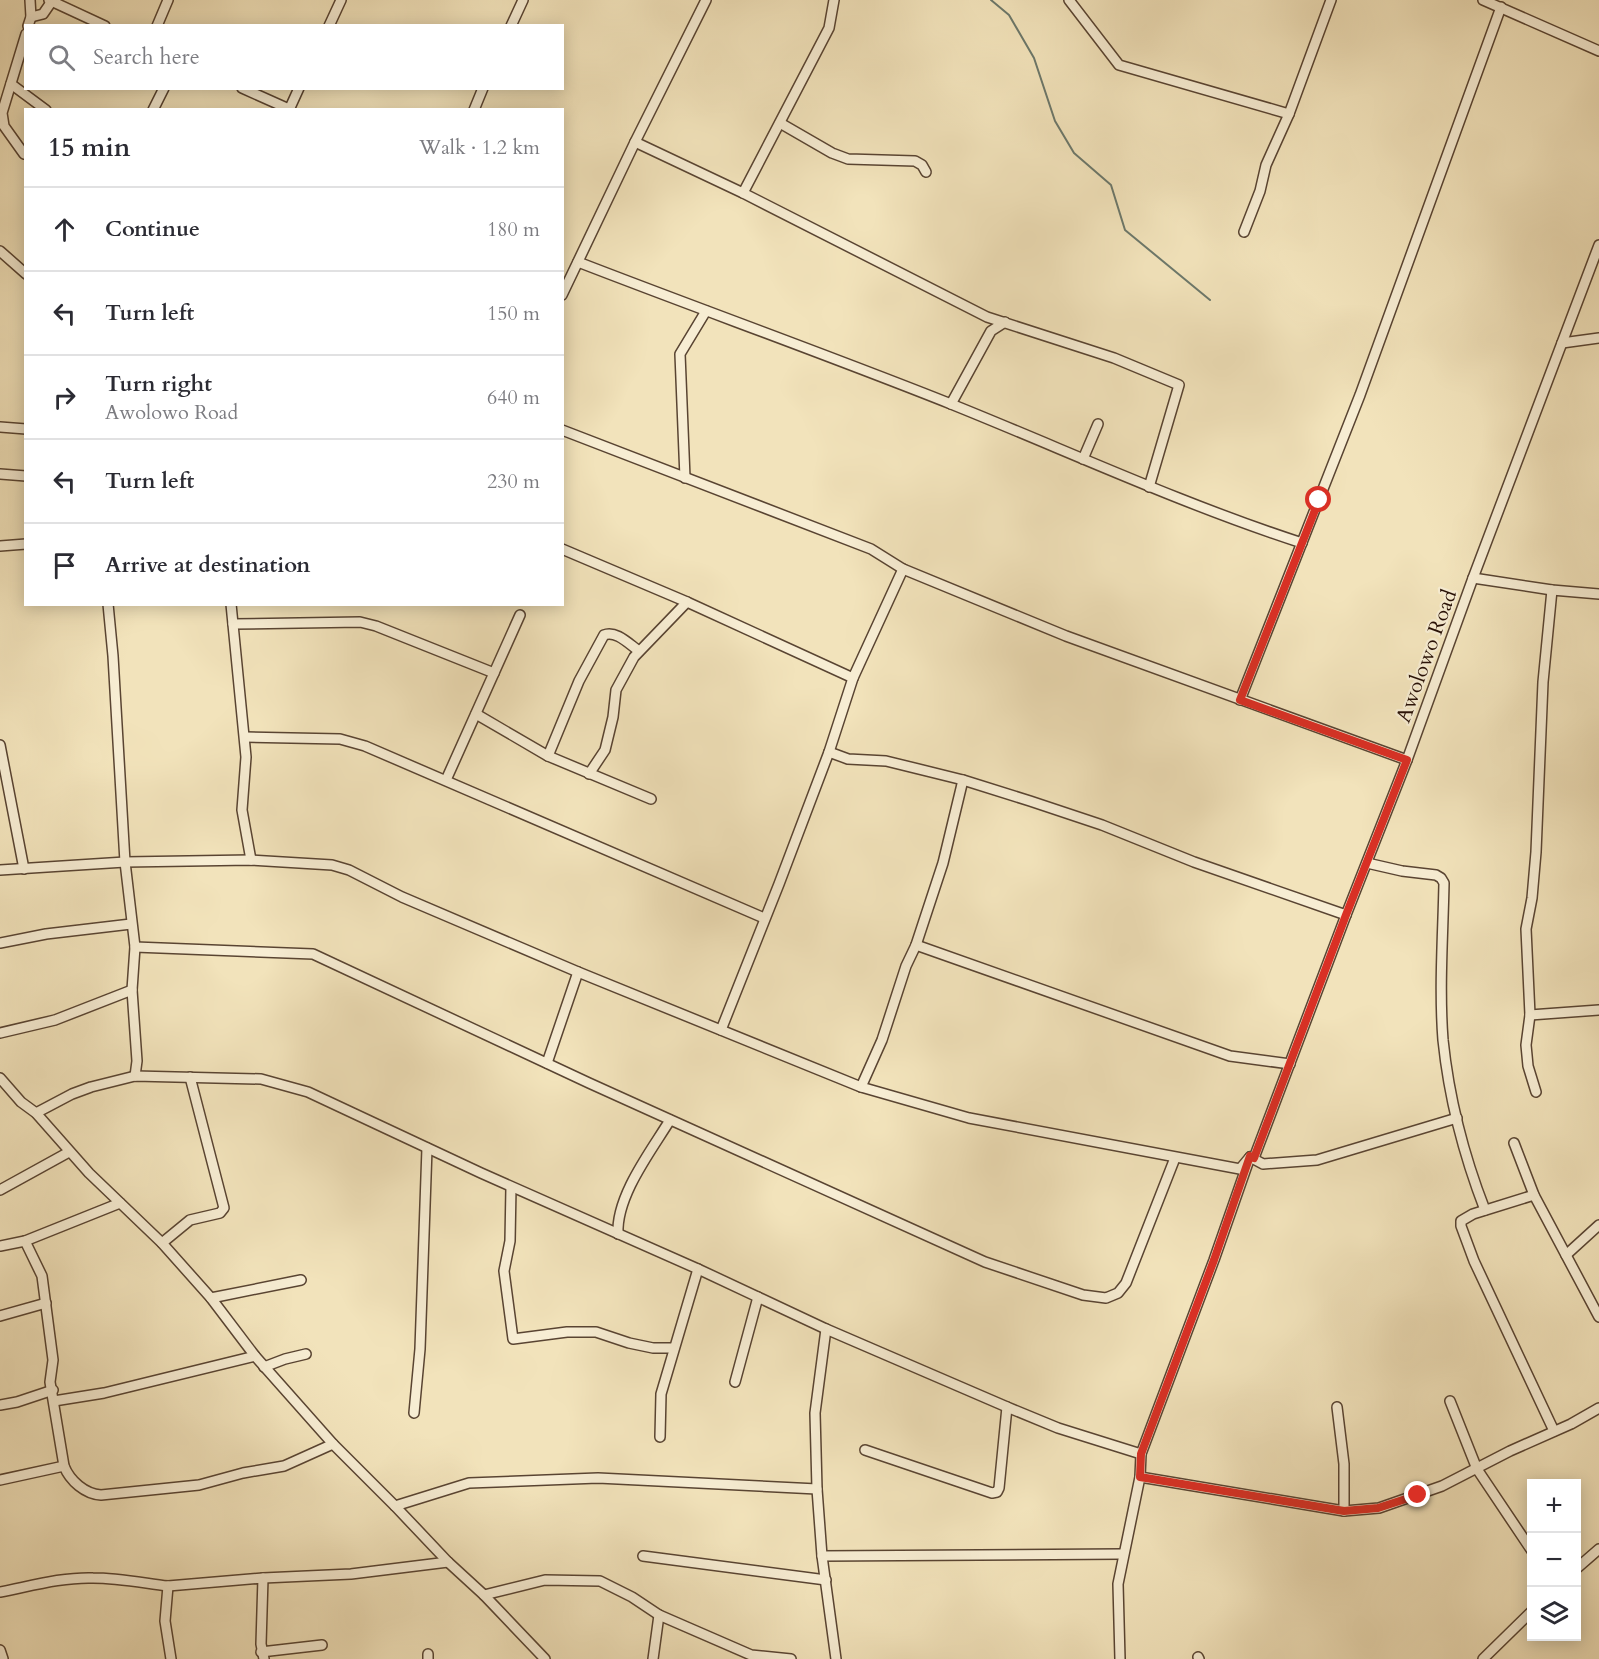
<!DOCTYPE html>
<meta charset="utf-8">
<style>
body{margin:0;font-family:Cardo,serif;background:#f2f2f3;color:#2b2b33}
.controls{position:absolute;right:18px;bottom:18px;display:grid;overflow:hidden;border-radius:0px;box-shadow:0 3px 15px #0003}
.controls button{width:54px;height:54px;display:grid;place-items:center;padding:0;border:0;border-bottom:2px solid #e1e1e2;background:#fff;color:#2b2b33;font:30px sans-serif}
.stop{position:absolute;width:18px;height:18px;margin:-14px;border:4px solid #d93025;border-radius:50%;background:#fff}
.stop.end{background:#d93025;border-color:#fff;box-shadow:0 2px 6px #0008}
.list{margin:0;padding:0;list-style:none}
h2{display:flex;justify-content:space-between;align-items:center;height:78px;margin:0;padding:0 24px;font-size:26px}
h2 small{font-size:20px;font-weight:400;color:#7c7c81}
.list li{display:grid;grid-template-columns:39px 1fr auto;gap:18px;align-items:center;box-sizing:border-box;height:84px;padding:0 24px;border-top:2px solid #e1e1e2}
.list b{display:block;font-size:22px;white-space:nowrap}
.list p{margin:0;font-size:20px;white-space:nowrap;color:#7c7c81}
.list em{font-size:20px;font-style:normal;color:#7c7c81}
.icon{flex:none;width:33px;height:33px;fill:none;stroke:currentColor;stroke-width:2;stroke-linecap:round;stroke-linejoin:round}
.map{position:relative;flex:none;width:1599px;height:1659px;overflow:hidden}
.search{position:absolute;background:#fff;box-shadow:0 3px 15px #0003;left:24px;top:24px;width:540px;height:66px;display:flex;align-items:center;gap:15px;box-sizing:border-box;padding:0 21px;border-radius:0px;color:#7c7c81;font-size:22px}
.panel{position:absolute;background:#fff;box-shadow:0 3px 15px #0003;left:24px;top:108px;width:540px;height:498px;border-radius:0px}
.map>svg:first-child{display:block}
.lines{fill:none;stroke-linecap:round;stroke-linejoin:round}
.stream{stroke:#6c786b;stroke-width:2}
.minor-casing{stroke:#594432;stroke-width:12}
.minor{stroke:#f7edd3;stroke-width:9}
.route{stroke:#d93025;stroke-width:8}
.labels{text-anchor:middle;stroke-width:4.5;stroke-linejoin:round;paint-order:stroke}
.street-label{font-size:21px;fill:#260f05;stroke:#f7edd3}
</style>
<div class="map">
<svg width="1599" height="1659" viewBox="0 0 1599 1659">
<rect width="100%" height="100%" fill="#f2e3bb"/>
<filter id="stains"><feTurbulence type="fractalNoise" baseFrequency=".00333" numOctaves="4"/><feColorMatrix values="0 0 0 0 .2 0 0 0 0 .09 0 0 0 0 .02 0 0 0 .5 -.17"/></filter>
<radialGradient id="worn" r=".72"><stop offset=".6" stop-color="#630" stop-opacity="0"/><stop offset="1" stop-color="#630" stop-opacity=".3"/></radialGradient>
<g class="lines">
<path class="stream" d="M991 0 1009 15 1034 58 1055 121 1074 153 1111 185 1125 230 1210 300"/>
<g class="minor-casing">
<g id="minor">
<path d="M49 0 105 26"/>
<path d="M1069 0 1119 65 1289 114"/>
<path d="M1483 0 1599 51"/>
<path d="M31 17 43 14 52 1"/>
<path d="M28 26 31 17 30 0"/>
<path d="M157 26 168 0"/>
<path d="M329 26 341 0"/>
<path d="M511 26 523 0"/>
<path d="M11 84 46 110"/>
<path d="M242 88 289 109"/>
<path d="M153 110 164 88"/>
<path d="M289 110 299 88"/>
<path d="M474 110 483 88"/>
<path d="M780 123 832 153 848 159 915 161 922 165 926 172"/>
<path d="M635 142 743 193 987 317 1114 358 1179 385 1149 487"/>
<path d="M24 154 4 126 2 113 26 34"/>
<path d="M743 193 829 28 834 0"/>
<path d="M1244 232 1260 191 1266 165 1289 114 1331 0"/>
<path d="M0 251 26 274"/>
<path d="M578 262C702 310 828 355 951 404 1068 451 1182 504 1302 543"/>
<path d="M562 295 635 142 706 0"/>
<path d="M1562 343 1599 338"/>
<path d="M951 404 991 331 1005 322"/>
<path d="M0 427 26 429"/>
<path d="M562 430 871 549 903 569 1066 636 1407 760"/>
<path d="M1083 459 1098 424"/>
<path d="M0 474 26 476"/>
<path d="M685 478 680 354 706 311"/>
<path d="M0 546 26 544"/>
<path d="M562 549 687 602 853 678"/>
<path d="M1473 578 1552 590 1599 594"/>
<path d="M108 604 113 656 125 862 135 947 132 990 137 1061 135 1076"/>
<path d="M231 604 246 757 242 810 251 860"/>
<path d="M233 624 360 622 376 626 494 673"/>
<path d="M1240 700 1360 395 1501 7"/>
<path d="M476 714 548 756 651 799"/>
<path d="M245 737 340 739 365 746 764 918"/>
<path d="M0 745 24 869"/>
<path d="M829 752 848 759 886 761 963 780 1030 801 1102 825 1194 862 1346 915"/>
<path d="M548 756 579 681 604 635C616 630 629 644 639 651"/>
<path d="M589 774 605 750 613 717 616 690 634 657 687 602"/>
<path d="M446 780 520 615"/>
<path d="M1367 863 1402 871 1436 875 1441 878 1444 883C1443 935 1439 988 1443 1040 1449 1098 1464 1156 1485 1210"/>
<path d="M0 870 125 862 251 860 332 865 349 870 402 897 578 972 861 1087 969 1118 1240 1169 1250 1157 1263 1164 1317 1160 1457 1118"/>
<path d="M0 943 46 934 131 924"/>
<path d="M916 945 1230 1056 1290 1064"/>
<path d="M135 947 313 954 589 1083 985 1262 1083 1295 1106 1298 1118 1293 1126 1283 1175 1158"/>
<path d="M1530 1015 1599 1010"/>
<path d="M721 1030 779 884 829 752 853 678 903 569"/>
<path d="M0 1033 55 1020 132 990"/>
<path d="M547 1063 578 972"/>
<path d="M0 1078 21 1102 36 1113 89 1173 162 1243 211 1298 255 1356 333 1444 395 1506 448 1562 484 1595 545 1659"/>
<path d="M861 1087 882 1040 906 966 916 945 943 863 963 780"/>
<path d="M1536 1092 1528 1066 1526 1045 1530 1015 1526 929 1532 898 1536 852 1543 682 1552 590"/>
<path d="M36 1113 72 1094 91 1087 135 1076 261 1079 308 1092 481 1173 698 1269 826 1329 1007 1407 1058 1428 1141 1454"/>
<path d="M1514 1143 1534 1195 1599 1317"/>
<path d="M511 1187 510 1241 504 1271 513 1339 567 1332H596L629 1343 653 1348H674"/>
<path d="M0 1190 69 1152"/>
<path d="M1534 1195 1473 1214 1461 1221V1226L1474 1261 1554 1431"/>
<path d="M618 1234C616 1196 651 1151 670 1120"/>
<path d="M25 1241 42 1276 53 1360 50 1382 64 1466C70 1481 85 1494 101 1495L199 1485 243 1473 284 1466 333 1444"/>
<path d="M162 1243 190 1220 220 1213 224 1208 190 1077"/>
<path d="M0 1246 25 1241 120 1203"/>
<path d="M1566 1255 1599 1225"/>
<path d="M211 1298 301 1280"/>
<path d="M0 1316 46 1303"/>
<path d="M826 1329 815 1413 817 1489 822 1556 836 1659"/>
<path d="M264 1367 285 1359 306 1354"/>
<path d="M735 1382 758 1297"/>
<path d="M54 1401 104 1393 255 1356"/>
<path d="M1450 1401 1477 1469 1532 1551"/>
<path d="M0 1405 17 1402 53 1390"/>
<path d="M1337 1407 1344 1464V1511"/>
<path d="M414 1413 420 1349 427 1148"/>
<path d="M660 1437 661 1394 698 1269"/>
<path d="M865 1450 992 1493 997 1492 999 1488 1007 1407"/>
<path d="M1140 1477 1344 1511 1379 1508 1442 1486 1510 1451 1571 1424 1599 1408"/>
<path d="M0 1480 64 1466"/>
<path d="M395 1506 469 1483 598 1478 817 1489"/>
<path d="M643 1556 826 1580"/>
<path d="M822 1556 1123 1554"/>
<path d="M1576 1569 1599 1549"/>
<path d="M263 1578 351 1574 448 1562"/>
<path d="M168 1586 263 1578 261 1644 264 1659"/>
<path d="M0 1592C31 1586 62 1577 93 1578 118 1578 143 1583 168 1586L165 1621 171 1659"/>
<path d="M484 1595 545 1580 600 1581 632 1597 659 1615 751 1655 791 1659"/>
<path d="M0 1650 3 1659"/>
<path d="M261 1652 322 1645"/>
<path d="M1198 1657 1199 1659"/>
<path d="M428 1659V1654"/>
<path d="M653 1659 659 1615"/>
<path d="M1120 1659 1118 1584 1140 1477 1141 1454 1214 1260 1250 1157 1254 1158 1346 915 1407 760 1473 578 1599 245"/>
<path d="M1483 1659 1532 1611"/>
</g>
</g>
<use href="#minor" class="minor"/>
</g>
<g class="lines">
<path class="route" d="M1319 500 1240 700 1407 760 1346 915 1254 1158 1250 1156 1214 1260 1141 1454 1140 1477 1344 1511 1378 1508 1418 1495"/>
</g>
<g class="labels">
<g class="street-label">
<text transform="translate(1426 656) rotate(-70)" y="7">Awolowo Road</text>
</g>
</g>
<rect width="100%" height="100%" filter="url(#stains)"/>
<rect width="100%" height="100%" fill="url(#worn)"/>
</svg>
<div class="controls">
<button>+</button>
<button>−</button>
<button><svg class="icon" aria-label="layers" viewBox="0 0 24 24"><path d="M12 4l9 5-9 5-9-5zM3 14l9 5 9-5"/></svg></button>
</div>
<div class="stop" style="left:1319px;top:500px"></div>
<div class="stop end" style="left:1418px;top:1495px"></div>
<div class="search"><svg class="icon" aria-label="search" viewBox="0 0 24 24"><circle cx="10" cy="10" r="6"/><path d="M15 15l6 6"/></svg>Search here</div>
<section class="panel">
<h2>15 min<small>Walk · 1.2 km</small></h2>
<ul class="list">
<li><svg class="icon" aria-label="ahead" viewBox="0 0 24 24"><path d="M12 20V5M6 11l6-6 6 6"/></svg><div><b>Continue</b></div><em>180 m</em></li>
<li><svg class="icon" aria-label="left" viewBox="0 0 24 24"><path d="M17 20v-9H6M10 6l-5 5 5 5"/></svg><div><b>Turn left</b></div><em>150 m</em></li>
<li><svg class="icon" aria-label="right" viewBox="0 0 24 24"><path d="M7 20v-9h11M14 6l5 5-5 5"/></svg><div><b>Turn right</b><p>Awolowo Road</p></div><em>640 m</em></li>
<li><svg class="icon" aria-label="left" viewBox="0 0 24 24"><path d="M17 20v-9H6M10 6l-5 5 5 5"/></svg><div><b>Turn left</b></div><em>230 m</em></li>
<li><svg class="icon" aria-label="arrive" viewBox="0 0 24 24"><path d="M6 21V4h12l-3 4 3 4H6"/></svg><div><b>Arrive at destination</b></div></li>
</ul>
</section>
</div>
